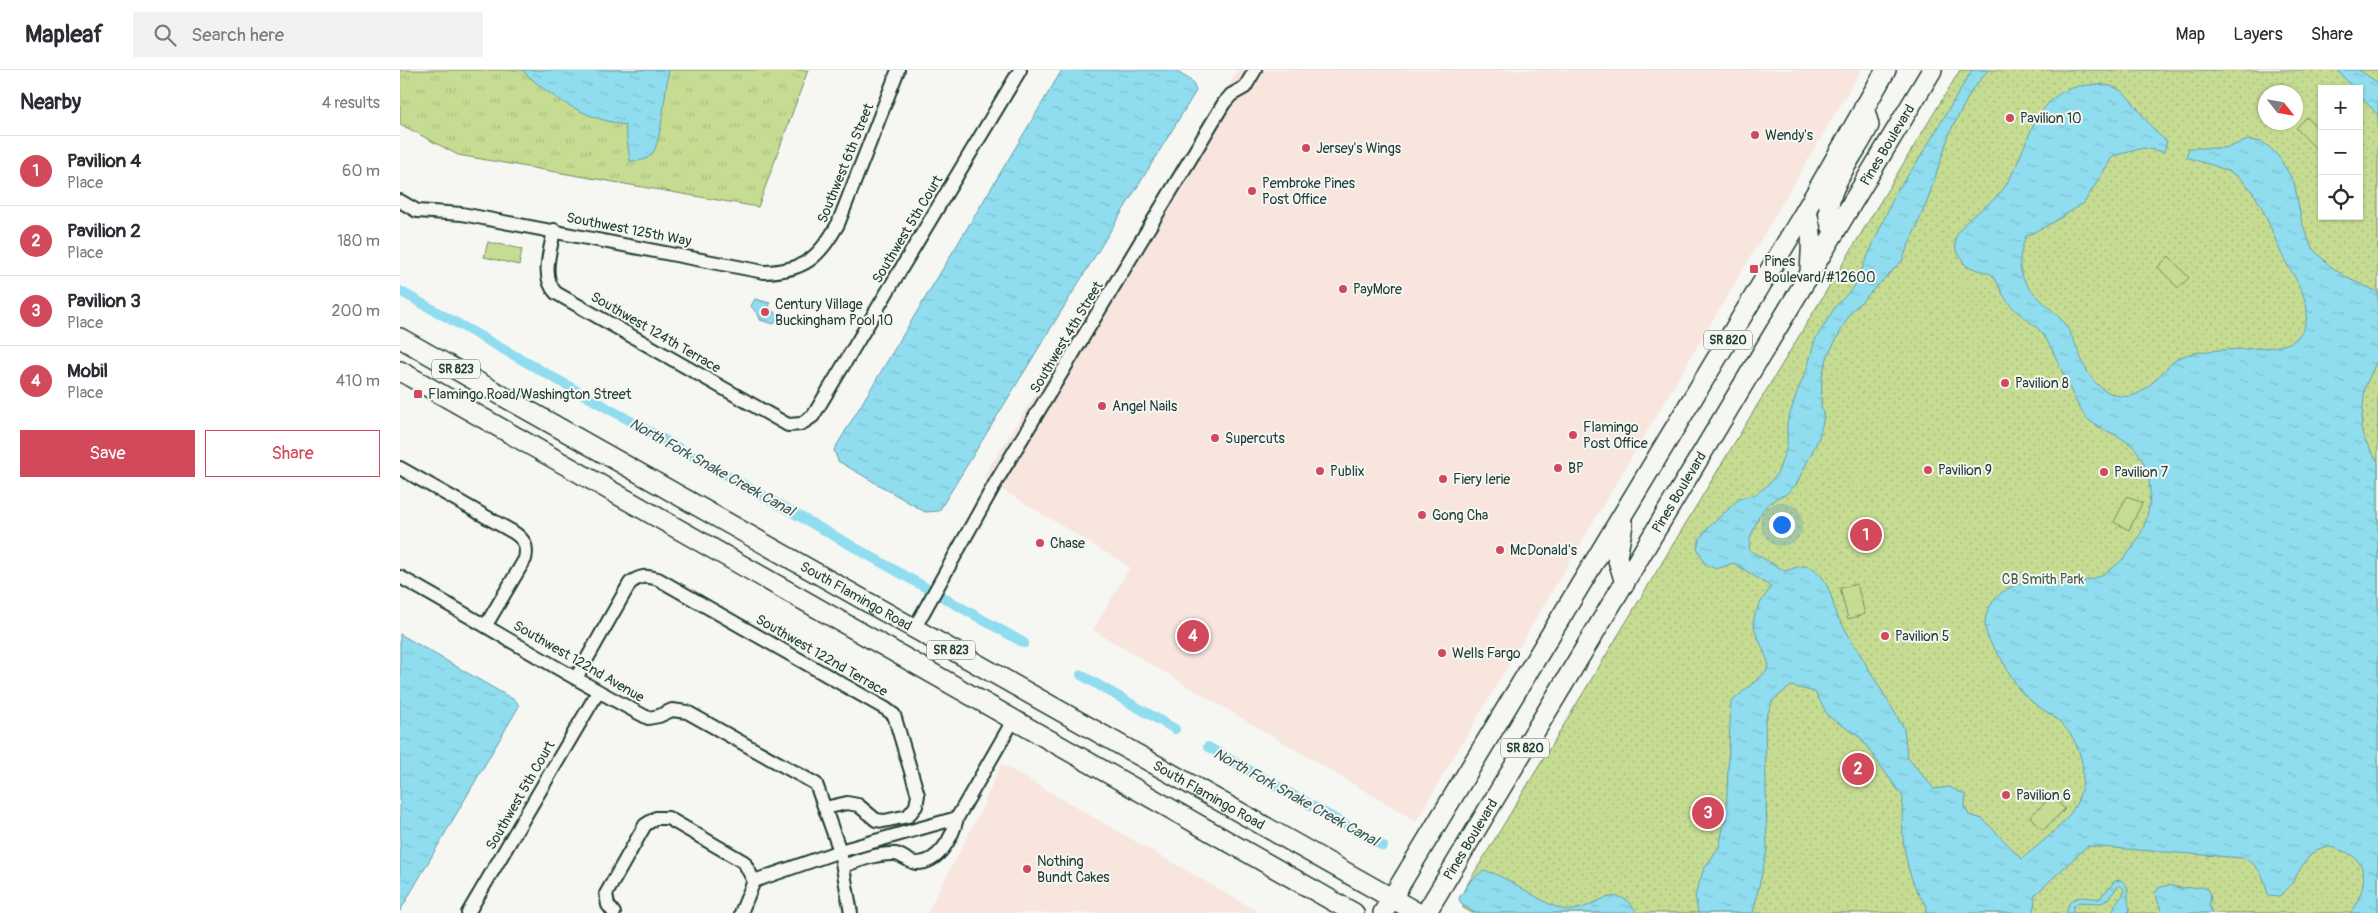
<!DOCTYPE html>
<meta charset="utf-8">
<style>
body{margin:0;font-family:Pangolin,sans-serif;background:#f2f2f3;color:#2b2b33}
.controls{position:absolute;right:15px;top:15px;display:grid;overflow:hidden;border-radius:0px;box-shadow:0 1px 4px #0004}
.controls button{width:45px;height:45px;display:grid;place-items:center;padding:0;border:0;border-bottom:1px solid #e1e1e2;background:#fff;color:#2b2b33;font:25px sans-serif}
.compass{position:absolute;left:1858px;top:15px;width:45px;height:45px;border-radius:50%;background:#fff;box-shadow:0 1px 4px #0004;rotate:121deg}
.you{position:absolute;left:1381px;top:454px;width:18px;height:18px;margin:-12px;border:4px solid #fff;border-radius:50%;background:#1a73e8;box-shadow:0 0 0 8px #1a73e833}
.badge{display:grid;place-items:center;width:32px;height:32px;border-radius:50%;background:#d1495b;color:#fff;font-size:16px;font-weight:700}
.pin{position:absolute;translate:-50% -50%;border:2px solid #fff;box-shadow:0 1px 5px #0006}
.list{margin:0;padding:0;list-style:none}
h2{display:flex;justify-content:space-between;align-items:center;height:65px;margin:0;padding:0 20px;font-size:21px}
h2 small{font-size:16px;font-weight:400;color:#7c7c81}
.list li{display:grid;grid-template-columns:32px 1fr auto;gap:15px;align-items:center;box-sizing:border-box;height:70px;padding:0 20px;border-top:1px solid #e1e1e2}
.list b{display:block;font-size:19px;white-space:nowrap}
.list p{margin:0;font-size:16px;white-space:nowrap;color:#7c7c81}
.list em{font-size:16px;font-style:normal;color:#7c7c81}
.actions{display:flex;gap:10px;padding:15px 20px}
.actions a{flex:1;padding:11px 0;border:1px solid #d1495b;border-radius:0px;text-align:center;font-size:18px;color:#d1495b}
.actions .main{background:#d1495b;color:#fff}
.icon{flex:none;width:28px;height:28px;fill:none;stroke:currentColor;stroke-width:2;stroke-linecap:round;stroke-linejoin:round}
.map{position:relative;flex:none;width:1978px;height:843px;overflow:hidden}
header{display:flex;align-items:center;gap:30px;box-sizing:border-box;height:70px;padding:0 25px;background:#fff;border-bottom:1px solid #e1e1e2}
header strong{font-size:24px}
nav{display:flex;gap:28px;margin-inline-start:auto;font-size:18px}
.search{width:350px;height:45px;background:#f2f2f3;display:flex;align-items:center;gap:12px;box-sizing:border-box;padding:0 18px;border-radius:0px;color:#7c7c81;font-size:19px}
main{display:flex}
aside{flex:1;background:#fff}
.map>svg:first-child{display:block}
.built{fill:#f7e5de}
.grass{fill:url(#grass-tufts);stroke:#728c63}
.park{fill:url(#park-dots);stroke:#728c63;fill-rule:evenodd}
.garden{fill:#c6dc92;stroke:#728c63}
.water{fill:url(#water-ripples);stroke:#639da5}
.lines{fill:none;stroke-linecap:round;stroke-linejoin:round}
.canal{stroke:#90ddf0;stroke-width:10}
.minor-casing{stroke:#1f3d34;stroke-width:16}
.highway-casing{stroke:#1f3d34;stroke-width:22}
.minor{stroke:#f6f6f2;stroke-width:12}
.highway{stroke:#f6f6f2;stroke-width:19}
.poi-dot{fill:#d1495b;stroke:#f6f6f2;stroke-width:2}
.labels{text-anchor:middle;stroke-width:4;stroke-linejoin:round;paint-order:stroke}
.shield{fill:#f6f6f2;stroke:#60746d;stroke-width:1}
.shield-label{font-size:12px;font-weight:bold;fill:#1f3d34}
.poi-label{font-size:14px;fill:#1f3d34;stroke:#f6f6f2;text-anchor:start}
.street-label{font-size:14px;fill:#1f3d34;stroke:#f6f6f2}
.park-label{font-size:14px;fill:#405d47;stroke:#f6f6f2}
.water-label{font-size:15px;font-style:italic;fill:#365d5a;stroke:#f6f6f2}
</style>
<header>
<strong>Mapleaf</strong>
<div class="search"><svg class="icon" aria-label="search" viewBox="0 0 24 24"><circle cx="10" cy="10" r="6"/><path d="M15 15l6 6"/></svg>Search here</div>
<nav><a>Map</a><a>Layers</a><a>Share</a></nav>
</header>
<main>
<aside>
<h2>Nearby<small>4 results</small></h2>
<ul class="list">
<li><span class="badge">1</span><div><b>Pavilion 4</b><p>Place</p></div><em>60 m</em></li>
<li><span class="badge">2</span><div><b>Pavilion 2</b><p>Place</p></div><em>180 m</em></li>
<li><span class="badge">3</span><div><b>Pavilion 3</b><p>Place</p></div><em>200 m</em></li>
<li><span class="badge">4</span><div><b>Mobil</b><p>Place</p></div><em>410 m</em></li>
</ul>
<div class="actions"><a class="main">Save</a><a>Share</a></div>
</aside>
<div class="map">
<svg width="1978" height="843" viewBox="0 0 1978 843">
<defs>
<pattern id="grass-tufts" width="24" height="20" patternUnits="userSpaceOnUse" patternTransform="scale(1.25)"><rect width="24" height="20" fill="#c6dc92"/><path d="M3 7l-1-3M5 7V3M7 7l1-3M15 17l-1-3M17 17v-4M19 17l1-3" fill="none" stroke="#aabe7e"/></pattern>
<pattern id="park-dots" width="8" height="8" patternUnits="userSpaceOnUse" patternTransform="scale(1.25)"><rect width="8" height="8" fill="#c6dc92"/><path d="M2 2h.1M6 6h.1" fill="none" stroke="#aabe7e" stroke-width="1.8" stroke-linecap="round"/></pattern>
<pattern id="water-ripples" width="26" height="14" patternUnits="userSpaceOnUse" patternTransform="scale(1.25)"><rect width="26" height="14" fill="#90ddf0"/><path d="M2 4q2-2 4 0t4 0M15 11q2-2 4 0t4 0" fill="none" stroke="#7cbfce"/></pattern>
</defs>
<rect width="100%" height="100%" fill="#f6f6f2"/>
<filter id="ink" filterUnits="userSpaceOnUse"><feTurbulence type="fractalNoise" baseFrequency=".02" numOctaves="2"/><feDisplacementMap in="SourceGraphic" scale="10" xChannelSelector="R" yChannelSelector="G"/><feConvolveMatrix kernelMatrix="1 2 1 2 8 2 1 2 1" color-interpolation-filters="sRGB"/></filter>
<g filter="url(#ink)">
<g class="built">
<path d="M838 0H1461L1016 751 693 560 730 497 583 408Z"/>
<path d="M601 694 860 843H527L579 745Z"/>
</g>
<path class="grass" d="M0 0H408L358 137 58 85 0 54Z"/>
<path class="park" d="M1560 0H1978V843H1072L1063 838 1064 820ZM1922 19H1959V146H1922ZM1866 22H1896V52H1866Z"/>
<g class="garden">
<path d="M1907 47 1922 63V75L1917 80 1896 58Z"/>
<path d="M88 172 122 179 119 195 84 187Z"/>
<path d="M1769 186 1789 208 1778 218 1758 197Z"/>
<path d="M1727 426 1742 433 1729 460 1714 452Z"/>
<path d="M1457 514 1465 544 1448 549 1440 518Z"/>
<path d="M1652 726 1665 739 1643 760 1630 747Z"/>
</g>
<g class="water">
<path d="M122 0H269C265 19 262 71 252 84 246 91 238 91 230 91L225 55C184 48 151 28 122 0Z"/>
<path d="M662 0H774L792 11 796 21 539 441 525 442 438 391 434 380Z"/>
<path d="M1572 0H1588L1572 20 1550 62 1527 132 1502 191 1451 242 1428 285 1422 306 1421 337 1424 347 1419 368 1396 415 1385 425 1378 427 1365 437 1359 446 1350 469 1349 480 1385 501C1390 500 1396 497 1401 496 1424 494 1432 527 1436 544L1504 658 1507 687 1534 719 1549 717 1566 725 1565 737 1569 745 1583 749 1622 789C1638 774 1660 760 1672 741 1691 712 1684 675 1660 652 1650 643 1639 638 1630 630 1617 621 1610 603 1602 590 1595 579 1584 567 1585 553 1585 544 1590 535 1596 528 1624 499 1657 520 1689 510 1738 495 1766 431 1740 386 1728 363 1694 362 1682 342 1668 319 1660 292 1646 269 1637 253 1619 247 1608 232 1601 223 1599 213 1591 204L1566 196 1556 180 1555 170C1563 145 1593 137 1606 115 1629 79 1633 18 1688 15 1698 14 1709 14 1718 19 1735 28 1746 57 1767 71L1764 82 1744 78 1713 86 1684 133 1652 153 1626 166C1623 175 1619 186 1620 196 1620 218 1651 236 1663 252 1682 276 1681 315 1716 325 1746 334 1759 298 1781 287 1810 274 1878 285 1896 269 1905 260 1909 246 1906 234 1902 216 1889 199 1881 183 1870 159 1862 128 1842 110 1827 97 1805 94 1786 87L1789 78H1826L1848 70 1862 72 1869 77 1879 87 1894 112 1902 153 1912 178 1930 196 1947 208 1978 222V288L1965 317 1961 358 1964 369 1978 392V843H1951C1963 824 1973 796 1948 783 1941 780 1933 777 1926 777 1902 780 1898 815 1879 826L1868 825C1864 808 1861 796 1843 788L1687 776 1635 825 1634 843H1526L1527 836C1504 809 1500 760 1503 727L1460 667 1428 646 1415 622 1391 616 1373 630 1365 651 1367 781 1353 843H1298L1295 825 1304 799 1319 777 1326 744 1331 632 1366 602 1369 595C1355 553 1342 558 1371 517L1334 493 1316 499 1305 494 1297 478 1300 468 1309 457 1339 429 1356 424 1369 414 1378 402 1387 376V353L1397 322 1407 299 1415 270 1435 237 1454 217 1496 122 1518 91Z"/>
<path d="M1937 0H1959L1978 13V45L1959 25V19H1954Z"/>
<path d="M355 229 370 233 369 238 379 246 374 254 360 250 359 246 351 236Z"/>
<path d="M0 564 116 631 119 636 0 841Z"/>
<path d="M1083 801C1104 802 1143 836 1166 840 1194 843 1215 806 1237 843H1075L1061 834 1059 828 1072 809Z"/>
<path d="M1720 810C1733 816 1725 829 1730 838L1728 843H1713L1715 834 1724 824V819L1719 815 1708 829 1701 833 1679 832 1673 837V843H1667C1667 823 1686 827 1699 829L1715 811Z"/>
<path d="M1769 815 1780 818 1803 817 1809 820 1811 828 1809 835 1812 843H1762L1755 823 1760 817Z"/>
</g>
<g class="lines">
<g class="canal">
<path d="M0 221 624 573"/>
<path d="M681 605 775 659"/>
<path d="M808 677 983 776"/>
</g>
<g class="minor-casing">
<g id="minor">
<path d="M0 131 17 141 62 144 364 202C404 201 419 188 438 154L498 0"/>
<path d="M154 160C151 180 140 206 156 223L388 355 401 354 413 346 620 0"/>
<path d="M0 398 113 462C124 469 128 476 125 489L86 555"/>
<path d="M0 507C83 553 163 604 248 648L259 646 272 640 287 642 416 714 440 781 451 843"/>
<path d="M514 559 597 410 824 33 831 25 845 17 855 0"/>
<path d="M176 608 230 513C240 506 246 505 258 509L486 639 494 645 518 725 516 736 508 746 484 751 476 750 458 735 447 733 425 738"/>
<path d="M443 796C460 790 478 783 495 784 503 785 508 792 516 793 539 794 553 766 557 748L614 649"/>
<path d="M68 843 198 622"/>
<path d="M214 843 208 835 206 824 245 755 256 748H268L344 792 354 811 440 781 557 748"/>
<path d="M341 843 354 811"/>
</g>
</g>
<g class="highway-casing">
<g id="highway">
<path d="M1406 140C1414 161 1411 180 1410 202"/>
<path d="M1435 162C1412 131 1457 84 1469 55L1464 37"/>
<path id="s1" d="M0 268 1018 843"/>
<path d="M0 301 954 843"/>
<path d="M1223 455 1217 487 1225 513"/>
<path d="M983 843 1406 140 1486 0"/>
<path id="s2" d="M1026 843 1532 0"/>
</g>
</g>
<use href="#minor" class="minor"/>
<use href="#highway" class="highway"/>
</g>
</g>
<g class="poi-dot">
<circle cx="1610" cy="48" r="5"/>
<circle cx="1355" cy="65" r="5"/>
<circle cx="906" cy="78" r="5"/>
<circle cx="852" cy="121" r="5"/>
<rect x="1349" y="194" width="10" height="10" rx="2.5"/>
<circle cx="943" cy="219" r="5"/>
<circle cx="365" cy="242" r="5"/>
<circle cx="1605" cy="313" r="5"/>
<rect x="13" y="319" width="10" height="10" rx="2.5"/>
<circle cx="702" cy="336" r="5"/>
<circle cx="1173" cy="365" r="5"/>
<circle cx="815" cy="368" r="5"/>
<circle cx="1158" cy="398" r="5"/>
<circle cx="1528" cy="400" r="5"/>
<circle cx="920" cy="401" r="5"/>
<circle cx="1704" cy="402" r="5"/>
<circle cx="1043" cy="409" r="5"/>
<circle cx="1022" cy="445" r="5"/>
<circle cx="640" cy="473" r="5"/>
<circle cx="1100" cy="480" r="5"/>
<circle cx="1485" cy="566" r="5"/>
<circle cx="1042" cy="583" r="5"/>
<circle cx="1606" cy="725" r="5"/>
<circle cx="627" cy="799" r="5"/>
</g>
<g class="labels">
<g class="shield">
<rect x="1304" y="260.5" width="48" height="19" rx="4"/>
<rect x="32" y="289.5" width="48" height="19" rx="4"/>
<rect x="527" y="570.5" width="48" height="19" rx="4"/>
<rect x="1101" y="668.5" width="48" height="19" rx="4"/>
</g>
<g class="shield-label">
<text x="1328" y="274">SR 820</text>
<text x="56" y="303">SR 823</text>
<text x="551" y="584">SR 823</text>
<text x="1125" y="682">SR 820</text>
</g>
<g class="poi-label">
<text x="1620" y="53">Pavilion 10</text>
<text x="1365" y="70">Wendy's</text>
<text x="916" y="83">Jersey's Wings</text>
<text x="862" y="118">Pembroke Pines<tspan x="862" dy="16">Post Office</tspan></text>
<text x="1364" y="196">Pines<tspan x="1364" dy="16">Boulevard/#12600</tspan></text>
<text x="953" y="224">PayMore</text>
<text x="375" y="239">Century Village<tspan x="375" dy="16">Buckingham Pool 10</tspan></text>
<text x="1615" y="318">Pavilion 8</text>
<text x="28" y="329">Flamingo Road/Washington Street</text>
<text x="712" y="341">Angel Nails</text>
<text x="1183" y="362">Flamingo<tspan x="1183" dy="16">Post Office</tspan></text>
<text x="825" y="373">Supercuts</text>
<text x="1168" y="403">BP</text>
<text x="1538" y="405">Pavilion 9</text>
<text x="930" y="406">Publix</text>
<text x="1714" y="407">Pavilion 7</text>
<text x="1053" y="414">Fiery Ierie</text>
<text x="1032" y="450">Gong Cha</text>
<text x="650" y="478">Chase</text>
<text x="1110" y="485">McDonald's</text>
<text x="1495" y="571">Pavilion 5</text>
<text x="1052" y="588">Wells Fargo</text>
<text x="1616" y="730">Pavilion 6</text>
<text x="637" y="796">Nothing<tspan x="637" dy="16">Bundt Cakes</tspan></text>
</g>
<g class="street-label">
<text dy="5" stroke="none"><textPath href="#s2" startOffset="896">Pines Boulevard</textPath></text>
<text transform="translate(445 93) rotate(-68)" y="5">Southwest 6th Street</text>
<text transform="translate(229 159) rotate(11)" y="5">Southwest 125th Way</text>
<text transform="translate(507 159) rotate(-59)" y="5">Southwest 5th Court</text>
<text transform="translate(256 262) rotate(30)" y="5">Southwest 124th Terrace</text>
<text transform="translate(666 267) rotate(-59)" y="5">Southwest 4th Street</text>
<text dy="5" stroke="none"><textPath href="#s2" startOffset="491">Pines Boulevard</textPath></text>
<text dy="5" stroke="none"><textPath href="#s1" startOffset="524">South Flamingo Road</textPath></text>
<text transform="translate(422 585) rotate(30)" y="5">Southwest 122nd Terrace</text>
<text transform="translate(179 591) rotate(30)" y="5">Southwest 122nd Avenue</text>
<text transform="translate(120 725) rotate(-60)" y="5">Southwest 5th Court</text>
<text dy="5" stroke="none"><textPath href="#s1" startOffset="929">South Flamingo Road</textPath></text>
<text dy="5" stroke="none"><textPath href="#s2" startOffset="86">Pines Boulevard</textPath></text>
</g>
<g class="park-label">
<text x="1643" y="514">CB Smith Park</text>
</g>
<g class="water-label">
<text transform="translate(312 397) rotate(29)" y="5">North Fork Snake Creek Canal</text>
<text transform="translate(896 727) rotate(29)" y="5">North Fork Snake Creek Canal</text>
</g>
</g>
</svg>
<div class="controls">
<button>+</button>
<button>−</button>
<button><svg class="icon" aria-label="locate" viewBox="0 0 24 24"><circle cx="12" cy="12" r="6"/><path d="M12 2v4M12 18v4M2 12h4M18 12h4"/></svg></button>
</div>
<svg class="compass" viewBox="-18 -18 36 36"><path d="M0-13l5 13h-10z" fill="#e53935"/><path d="M0 13l5-13h-10z" fill="#7c7c81"/></svg>
<div class="you"></div>
<div class="pin badge" style="left:1466px;top:465px">1</div>
<div class="pin badge" style="left:1458px;top:699px">2</div>
<div class="pin badge" style="left:1308px;top:743px">3</div>
<div class="pin badge" style="left:793px;top:566px">4</div>
</div>
</main>
